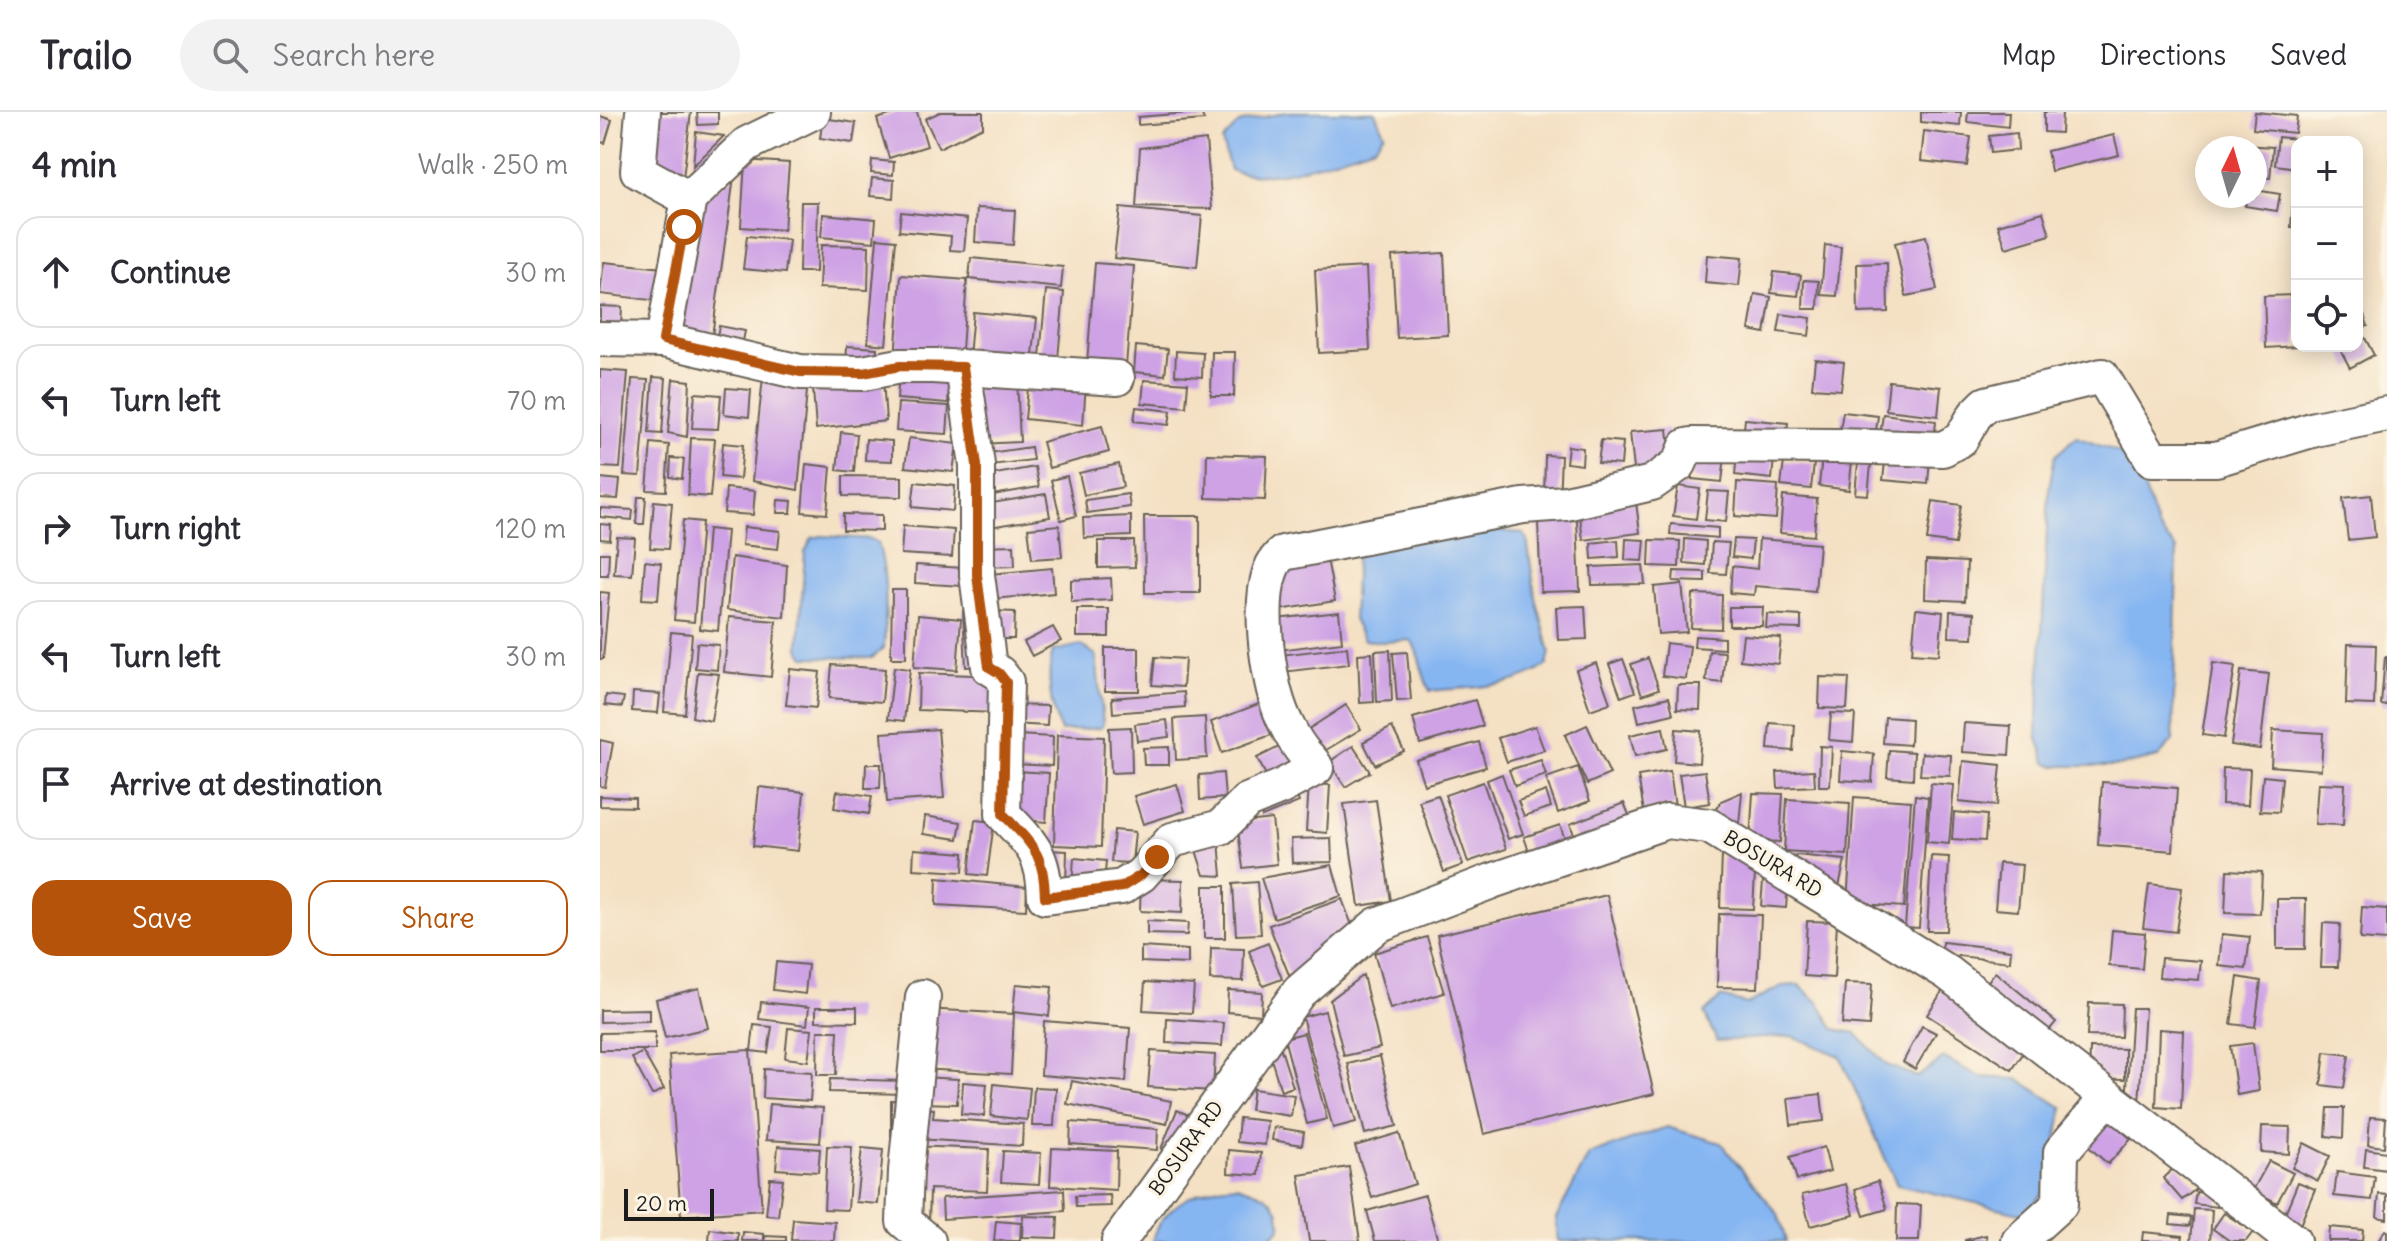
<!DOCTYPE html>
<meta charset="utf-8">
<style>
body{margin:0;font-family:Delius,sans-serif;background:#f2f2f3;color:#2b2b33}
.controls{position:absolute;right:24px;top:24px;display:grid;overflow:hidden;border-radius:16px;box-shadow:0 4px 20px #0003}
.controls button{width:72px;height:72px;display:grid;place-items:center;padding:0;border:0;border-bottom:2px solid #e1e1e2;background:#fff;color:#2b2b33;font:40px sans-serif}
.compass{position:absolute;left:1595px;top:24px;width:72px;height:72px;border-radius:50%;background:#fff;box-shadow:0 4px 20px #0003;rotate:5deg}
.scale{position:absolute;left:24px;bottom:20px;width:90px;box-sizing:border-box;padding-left:8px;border:4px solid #1c1c1c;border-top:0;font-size:22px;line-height:28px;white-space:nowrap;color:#1c1c1c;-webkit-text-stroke:6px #fcf5e5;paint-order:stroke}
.stop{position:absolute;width:24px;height:24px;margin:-18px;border:6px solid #b45309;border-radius:50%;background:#fff}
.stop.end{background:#b45309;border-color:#fff;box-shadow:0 2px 8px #0008}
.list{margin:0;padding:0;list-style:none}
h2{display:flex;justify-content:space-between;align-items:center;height:104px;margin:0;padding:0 32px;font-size:34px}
h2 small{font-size:26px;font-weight:400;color:#7c7c81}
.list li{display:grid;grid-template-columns:52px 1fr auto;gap:24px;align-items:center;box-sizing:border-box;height:112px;margin:0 16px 16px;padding:0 16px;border:2px solid #e1e1e2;border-radius:24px}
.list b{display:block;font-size:30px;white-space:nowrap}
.list em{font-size:26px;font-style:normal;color:#7c7c81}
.actions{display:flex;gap:16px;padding:24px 32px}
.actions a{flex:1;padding:18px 0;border:2px solid #b45309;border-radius:24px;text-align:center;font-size:28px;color:#b45309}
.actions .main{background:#b45309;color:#fff}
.icon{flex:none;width:44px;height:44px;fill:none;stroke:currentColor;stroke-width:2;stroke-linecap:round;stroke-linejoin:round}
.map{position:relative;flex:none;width:1787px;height:1129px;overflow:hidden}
header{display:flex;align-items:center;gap:48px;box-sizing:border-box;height:112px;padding:0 40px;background:#fff;border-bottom:2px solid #e1e1e2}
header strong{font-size:38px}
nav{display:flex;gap:44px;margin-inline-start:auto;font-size:28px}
.search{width:560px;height:72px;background:#f2f2f3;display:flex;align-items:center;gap:20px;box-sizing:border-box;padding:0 28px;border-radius:44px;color:#7c7c81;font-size:30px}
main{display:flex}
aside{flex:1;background:#fff}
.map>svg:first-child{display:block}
.water{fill:#86b6f2;stroke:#516987;stroke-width:2}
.building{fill:#cea2e5}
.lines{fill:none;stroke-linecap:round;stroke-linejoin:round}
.minor-casing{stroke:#686156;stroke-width:38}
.minor{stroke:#fff;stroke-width:34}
.route{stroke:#b45309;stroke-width:10}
.labels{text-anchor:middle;stroke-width:7;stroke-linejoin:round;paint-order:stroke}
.street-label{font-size:20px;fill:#1c1c1c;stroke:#fcf5e5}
</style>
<header>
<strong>Trailo</strong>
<div class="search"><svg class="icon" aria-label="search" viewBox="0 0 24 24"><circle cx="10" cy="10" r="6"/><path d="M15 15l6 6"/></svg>Search here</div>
<nav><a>Map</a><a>Directions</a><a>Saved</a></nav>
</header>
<main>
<aside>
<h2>4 min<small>Walk · 250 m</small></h2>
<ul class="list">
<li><svg class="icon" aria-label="ahead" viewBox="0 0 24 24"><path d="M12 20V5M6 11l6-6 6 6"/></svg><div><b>Continue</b></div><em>30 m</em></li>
<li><svg class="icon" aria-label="left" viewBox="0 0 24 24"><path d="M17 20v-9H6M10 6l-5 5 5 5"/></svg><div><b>Turn left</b></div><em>70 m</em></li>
<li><svg class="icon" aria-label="right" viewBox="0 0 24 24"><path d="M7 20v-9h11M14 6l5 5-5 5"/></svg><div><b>Turn right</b></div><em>120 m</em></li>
<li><svg class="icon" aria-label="left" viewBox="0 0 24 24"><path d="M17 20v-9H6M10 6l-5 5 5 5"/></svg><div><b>Turn left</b></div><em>30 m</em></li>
<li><svg class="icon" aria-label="arrive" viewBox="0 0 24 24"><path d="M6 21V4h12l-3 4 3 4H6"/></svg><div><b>Arrive at destination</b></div></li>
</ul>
<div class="actions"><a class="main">Save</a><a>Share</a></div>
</aside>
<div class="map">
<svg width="1787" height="1129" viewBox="0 0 1787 1129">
<rect width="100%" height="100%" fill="#fcf5e5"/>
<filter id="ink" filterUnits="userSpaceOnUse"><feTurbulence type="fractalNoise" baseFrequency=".0125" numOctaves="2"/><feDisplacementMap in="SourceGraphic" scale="16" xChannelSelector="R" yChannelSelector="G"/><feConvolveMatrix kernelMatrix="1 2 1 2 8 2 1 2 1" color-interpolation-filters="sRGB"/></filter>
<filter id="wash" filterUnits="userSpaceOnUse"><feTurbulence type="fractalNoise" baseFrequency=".006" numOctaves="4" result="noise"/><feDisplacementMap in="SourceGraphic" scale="32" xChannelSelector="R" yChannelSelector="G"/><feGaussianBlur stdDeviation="1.8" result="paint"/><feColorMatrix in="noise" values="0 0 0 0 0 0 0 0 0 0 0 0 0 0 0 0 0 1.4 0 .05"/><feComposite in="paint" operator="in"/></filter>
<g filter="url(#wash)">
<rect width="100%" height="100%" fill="#f4e0c3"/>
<g class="water">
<path d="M687 0H775L784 21 775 34C731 47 675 73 630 58L622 29 639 11Z"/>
<path d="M1476 325 1521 341 1542 370 1558 416 1577 438 1573 629 1558 645 1519 654H1455L1446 650 1437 623 1449 376 1455 344Z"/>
<path d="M900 419 923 421 927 427 935 482 950 540 947 553C915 577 868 575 830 579 821 563 821 543 811 528L784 530 764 528 753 508 756 443 773 432Z"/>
<path d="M222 424 271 427 278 431C288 463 286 503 284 536L272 546 205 545 199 536 205 440 212 426Z"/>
<path d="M481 533 496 543 503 611 501 616 461 619C450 598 446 561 453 539Z"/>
<path d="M1199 873 1220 892 1234 917 1255 921 1287 953 1317 965 1344 946 1380 965 1418 967 1463 996 1447 1077 1424 1102 1297 1073 1240 944 1192 924 1117 929 1104 901 1121 885 1147 892 1182 874Z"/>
<path d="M1067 1015 1121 1031 1178 1102 1186 1129H958L956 1106 989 1043Z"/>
<path d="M637 1073C661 1080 683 1087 680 1116L667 1129H553C561 1092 603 1074 637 1073Z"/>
</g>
<g id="blocks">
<g class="building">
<path d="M51 0H91L83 66 47 56Z"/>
<path d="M97 0H118V12L98 13Z"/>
<path d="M299 0H317L327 34 289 46 277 7Z"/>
<path d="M340 0H383V15L339 36 325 7Z"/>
<path d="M601 0 604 8 538 13V5Z"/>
<path d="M1321 0H1361L1360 14 1321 10Z"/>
<path d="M1368 0H1409L1408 15 1367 10Z"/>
<path d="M1444 0H1462L1461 21 1444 20Z"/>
<path d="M1655 0 1697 4 1695 21 1653 17Z"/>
<path d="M0 4 12 8 5 31 0 30Z"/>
<path d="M223 6 256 11 253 31 220 26Z"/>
<path d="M1324 19 1371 25 1367 54 1321 49Z"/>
<path d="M96 20 124 24 93 54Z"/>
<path d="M1417 21 1418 38 1391 41 1389 24Z"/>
<path d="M1514 23 1519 43 1451 59 1447 39Z"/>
<path d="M1678 25 1707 28 1697 30V56L1675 53Z"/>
<path d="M606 28 612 97 536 95 540 36Z"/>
<path d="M1643 33 1673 35 1670 66 1655 65V36H1643Z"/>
<path d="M145 48 189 51 184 118 141 115Z"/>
<path d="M272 48 294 50 293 63 271 61Z"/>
<path d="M134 65 111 231 77 226 101 89Z"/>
<path d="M272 66 294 68 293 86 270 84Z"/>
<path d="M1694 76H1697V115H1691Z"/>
<path d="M1655 78 1680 82 1677 99 1645 94 1647 84H1655Z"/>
<path d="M201 90H218L216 160H199Z"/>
<path d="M377 96 415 98 413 133 375 130Z"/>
<path d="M520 96 602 104 597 155 514 146Z"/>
<path d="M301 100 367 107 364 139 350 138 351 124 299 119Z"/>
<path d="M1443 100 1450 123 1406 136 1398 113Z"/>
<path d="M223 102 276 107 274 130 221 125Z"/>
<path d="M147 124 189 128 185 161 143 157Z"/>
<path d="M1326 124 1337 178 1306 184 1295 131Z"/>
<path d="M277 126 296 128 286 233 268 231Z"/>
<path d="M221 133 269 134 268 178 219 176Z"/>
<path d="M1225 133 1241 135 1237 184 1221 183Z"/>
<path d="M844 141 848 223 797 226 792 144Z"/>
<path d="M1107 143 1142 146 1139 174 1105 171Z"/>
<path d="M371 146 463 155 461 176 369 167Z"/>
<path d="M4 150 63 156 59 189 0 182Z"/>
<path d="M495 151 534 154 526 254 487 251Z"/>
<path d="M1287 151 1288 200 1258 201 1257 152Z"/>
<path d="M766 155 770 238 719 241 715 158Z"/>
<path d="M1174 160 1201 163 1198 184 1171 181Z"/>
<path d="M301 163 367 168 361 252 295 247Z"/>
<path d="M1204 168 1219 169 1218 197H1203Z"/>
<path d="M446 178 464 180 458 247 440 245Z"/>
<path d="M1155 182 1171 185 1165 221 1149 218Z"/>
<path d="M1697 183V234L1666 236 1664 184Z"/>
<path d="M1757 183 1768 214 1757 217Z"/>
<path d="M0 194 22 195 21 214 0 213Z"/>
<path d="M373 200 437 206 432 251 369 245Z"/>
<path d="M1181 202 1211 206 1209 224 1178 220Z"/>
<path d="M119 214 145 219 141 239 115 234Z"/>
<path d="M1765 226 1774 243 1750 256 1741 239 1757 234V231Z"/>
<path d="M247 234 277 236 276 255 246 253Z"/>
<path d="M536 234 568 237 565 263 534 260Z"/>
<path d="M576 239 603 241 602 265 575 263Z"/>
<path d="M612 240H635L634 284H611Z"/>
<path d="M1215 247 1244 250 1241 278 1212 276Z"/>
<path d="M0 258 28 260 20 356 0 355Z"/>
<path d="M299 260 350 263 348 291 297 287Z"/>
<path d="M53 265 66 266 62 322 49 321Z"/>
<path d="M163 265 208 268 198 378 152 369Z"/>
<path d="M417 265 420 330 378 332 375 267Z"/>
<path d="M429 265 486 271 483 313 425 307Z"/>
<path d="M32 267 48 268 40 364 24 363Z"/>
<path d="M73 267 90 269 87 325 68 321Z"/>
<path d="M283 267 286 309 216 317 213 277Z"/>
<path d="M544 268 588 271 586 295 542 291Z"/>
<path d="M1289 269 1341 275 1338 304 1286 298Z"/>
<path d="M126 276 151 278 149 305 124 302Z"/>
<path d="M95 281 121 283 118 317 92 316Z"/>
<path d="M298 291 349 294 347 322 296 319Z"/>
<path d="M536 295 571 299 569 313 534 309Z"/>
<path d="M1243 300 1278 304 1275 327 1239 323Z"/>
<path d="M1283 302 1336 309 1334 331 1280 324Z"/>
<path d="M1145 307 1188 311 1185 331 1143 326Z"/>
<path d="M502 314 509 340 449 356 442 330Z"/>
<path d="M1068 317 1072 354 1034 357 1030 320Z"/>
<path d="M241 320 257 322 254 360 237 358Z"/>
<path d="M91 326 115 327 110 385 88 383Z"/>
<path d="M309 326 357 332 353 360 305 355Z"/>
<path d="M266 327 292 329V349L265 348Z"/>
<path d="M1001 328 1023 330 1021 353 998 351Z"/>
<path d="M51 331 69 333 66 379 47 378Z"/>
<path d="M123 331 143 333 140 367 120 365Z"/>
<path d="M968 334 983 336 982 353 966 351Z"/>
<path d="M431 335 433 348 391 353 389 341Z"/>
<path d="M1259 340 1272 342 1268 383 1255 382Z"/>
<path d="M1094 341 1125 344 1122 370 1092 367Z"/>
<path d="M1286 341 1330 345 1328 372 1283 368Z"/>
<path d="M607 342 667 344 665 388 606 386Z"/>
<path d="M1137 342 1174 346 1172 367 1135 363Z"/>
<path d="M945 343 961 344 959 390 944 389Z"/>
<path d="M1222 345 1252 349 1249 378 1219 374Z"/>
<path d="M71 346 84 347 82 367 70 365Z"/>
<path d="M1184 349 1214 352 1211 377 1181 374Z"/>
<path d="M206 352 231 355 227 402 202 400Z"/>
<path d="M519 352 523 375 484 383 479 361Z"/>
<path d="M435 355 439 375 387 384 384 364Z"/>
<path d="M243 364 302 365V385L243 384Z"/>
<path d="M467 364 476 404 461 408 451 368Z"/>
<path d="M0 366 20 368 18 387 0 386Z"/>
<path d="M315 370 355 374 353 399 312 395Z"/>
<path d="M1137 370 1178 373 1176 407 1135 404Z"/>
<path d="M1078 374 1100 377 1096 407 1073 404Z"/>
<path d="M126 376 155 379 153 403 124 401Z"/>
<path d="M1108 379 1129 380 1126 410 1105 408Z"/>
<path d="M446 382 450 405 390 415 386 392Z"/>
<path d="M528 382 530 395 487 401 485 388Z"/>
<path d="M1771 383 1775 425 1748 428 1743 386Z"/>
<path d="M1183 384 1217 387 1214 424 1180 421Z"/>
<path d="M38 385H46L44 412H36Z"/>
<path d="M178 388 192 389 191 401H177Z"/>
<path d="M54 389 72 391 68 437 50 436Z"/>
<path d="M1333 389 1361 393 1355 432 1327 428Z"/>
<path d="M1036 390 1040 421 983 428 979 397Z"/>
<path d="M0 396 33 398 32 408 0 405Z"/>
<path d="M243 402 282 403V419L243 418Z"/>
<path d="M531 404V424L484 426 483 406Z"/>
<path d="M544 404H600V481H545Z"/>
<path d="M83 408 102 410 94 510 74 508Z"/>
<path d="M977 408 980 479 941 480 938 410Z"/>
<path d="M0 412 11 413 10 428 0 427Z"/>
<path d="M1071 412 1118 416V426L1070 422Z"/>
<path d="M459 413 462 445 432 447 428 416Z"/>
<path d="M303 414 354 418 352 445 301 442Z"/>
<path d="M144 415 180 419 178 437 142 433Z"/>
<path d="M108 417 127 419 118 519 100 517Z"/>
<path d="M17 425 35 426 32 463 14 462Z"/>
<path d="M1026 427 1045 428 1043 449 1025 448Z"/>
<path d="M1085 427 1106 429 1105 453 1084 451Z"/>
<path d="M1134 427 1153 428 1151 447 1132 445Z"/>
<path d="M1159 427 1219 432 1215 479 1155 474 1154 483 1130 481 1132 454 1157 457Z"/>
<path d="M1018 428 1019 445 992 447 991 431Z"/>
<path d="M1050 428 1080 429 1079 455 1049 454Z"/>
<path d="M498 429H534L535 455 498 456Z"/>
<path d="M1112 430 1129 431 1126 462 1110 461Z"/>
<path d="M414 433 415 454 382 455V434Z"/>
<path d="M0 441H9L8 463H0Z"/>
<path d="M726 441 735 489 655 502 657 452Z"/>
<path d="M132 445 187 453 184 505 127 498Z"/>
<path d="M1326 448 1367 450 1365 489 1325 487Z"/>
<path d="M45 449 61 451 58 488 42 487Z"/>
<path d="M316 453 363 456 362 474 315 471Z"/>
<path d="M1043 453 1045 472 992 473 991 455Z"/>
<path d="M452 456 454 481 393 487 390 462Z"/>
<path d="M1074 459 1105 460V470L1073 469Z"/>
<path d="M511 466 512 488 471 490V468Z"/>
<path d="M1082 472 1087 520 1058 522 1054 475Z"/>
<path d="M292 478H306V546H291Z"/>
<path d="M0 480 9 481 3 547H0Z"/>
<path d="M1093 482 1122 483 1121 517 1091 516Z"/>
<path d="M985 494 987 527 958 528 956 495Z"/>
<path d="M1129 495H1163L1162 514H1129Z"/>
<rect x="477" y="497" width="32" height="28"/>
<path d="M1316 497 1343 500 1339 543 1312 541Z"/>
<path d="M378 498 380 554 366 555 363 499Z"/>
<path d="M392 499 415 500 414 527H391Z"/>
<path d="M1350 499 1374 501 1373 526 1349 525Z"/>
<path d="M739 500 742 530 671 539 667 508Z"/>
<path d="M1167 502 1201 504V517L1166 516Z"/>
<path d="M318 503 361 507 357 558 314 555Z"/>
<path d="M129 505 176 509 171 565 124 560Z"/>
<path d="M453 515 461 529 432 544 424 530Z"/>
<path d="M71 520 92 522 85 602 64 600Z"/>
<path d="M1143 523 1181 526 1178 552 1140 548Z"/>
<path d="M1095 524 1124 526V537L1094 535Z"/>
<path d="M97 531 119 533 117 558 95 556Z"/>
<path d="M1066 531 1090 534 1086 567 1062 564Z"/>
<path d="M1748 532 1776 533 1774 593 1746 592Z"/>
<path d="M747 535 749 552 683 560 680 543Z"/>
<rect x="505" y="536" width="34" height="43"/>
<path d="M790 538 792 589 777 590 775 539Z"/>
<path d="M1109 539 1125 540 1122 571 1106 569Z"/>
<path d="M807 540 811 588 797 589 793 541Z"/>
<path d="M772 541 774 590 760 591 758 542Z"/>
<path d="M555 545 585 547 583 575 552 573Z"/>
<path d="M1785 545H1787V594L1781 593Z"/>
<path d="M1048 546 1059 577 1042 583 1031 552Z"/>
<path d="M1023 547 1035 580 1021 585 1009 552Z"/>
<path d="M996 551 1010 591 990 598 976 558Z"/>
<path d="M1613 551 1635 554 1624 626 1602 623Z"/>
<path d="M232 553 285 557 282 590 229 586Z"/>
<path d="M294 555 310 557 304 609 288 607Z"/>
<path d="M190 557 220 560 216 596 186 593Z"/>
<path d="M1641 559 1669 562 1660 637 1631 633Z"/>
<path d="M98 560 119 562 111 609 92 605Z"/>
<path d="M319 561 399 564 398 601 318 598Z"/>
<path d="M1220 565 1249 566 1247 597 1219 596Z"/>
<path d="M1078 573H1101L1100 598 1077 597Z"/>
<path d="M33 580 60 582 58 601 32 599Z"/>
<path d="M584 580 585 595 513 601 512 586Z"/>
<path d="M6 583 24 585 22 595 5 593Z"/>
<path d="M1069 585 1073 602 1039 610 1035 593Z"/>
<path d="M669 588 682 619 622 641 611 610Z"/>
<path d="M875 588 883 614 820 632 813 606Z"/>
<path d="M412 593 448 594 447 614 411 612Z"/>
<path d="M746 593 761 617 721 641 707 618Z"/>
<path d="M1231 601 1255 602 1253 630 1229 628Z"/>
<path d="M605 605 607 646 576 648 574 607Z"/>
<path d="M1285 605 1311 607 1310 633 1283 631Z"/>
<path d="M567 608 569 625 537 629 535 612Z"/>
<path d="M1170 611 1195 613 1193 639 1168 637Z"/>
<path d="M1364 611 1411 614 1409 643 1362 640Z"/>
<path d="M987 613 1010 662 987 672 965 623Z"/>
<path d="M935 614 944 638 907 650 898 626Z"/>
<path d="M531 615 532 660 511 661 509 616Z"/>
<path d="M792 615 804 639 775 653 763 630Z"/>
<path d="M1063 616 1067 637 1035 644 1030 623Z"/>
<path d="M338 617 344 686 287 690 282 621Z"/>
<path d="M1076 617 1101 619 1099 651 1074 649Z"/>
<path d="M1673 618 1723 621 1721 658 1671 654Z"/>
<path d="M416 623 453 625 452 654 414 652Z"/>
<path d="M457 623 504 625 501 735 454 733Z"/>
<path d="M695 627 707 650 669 669 657 646Z"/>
<path d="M0 628 13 631 5 675 0 674Z"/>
<path d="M879 630 886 655 824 673 816 648Z"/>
<path d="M753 634 770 660 745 675 729 650Z"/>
<path d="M1220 634 1232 635 1230 674H1219Z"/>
<path d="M569 635V653H544L543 636Z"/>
<path d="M1289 638 1314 640 1313 667 1287 665Z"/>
<path d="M1242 639 1274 642 1272 670 1240 668Z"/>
<path d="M1322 641 1351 643 1350 664 1320 663Z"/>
<path d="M941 648 946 663 915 674 909 658Z"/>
<path d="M1363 649 1401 653 1397 694 1359 690Z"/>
<path d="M266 652H281L280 676H265Z"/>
<path d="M978 655 990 689 958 701 946 666Z"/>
<path d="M1623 656 1650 657 1648 693 1622 692Z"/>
<path d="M1214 658 1215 674 1178 676 1177 660Z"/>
<path d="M415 659 449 661 446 710 411 707Z"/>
<path d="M1070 659 1075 694 1044 699 1038 664Z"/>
<path d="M1105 659 1110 691 1084 695 1079 662Z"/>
<path d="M623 661 625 686 600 688 599 663Z"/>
<path d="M902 662 923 722 908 727 887 668Z"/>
<path d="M1663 664 1682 666 1679 700 1660 699Z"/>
<path d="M883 670 906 737 868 750 845 683Z"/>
<path d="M1502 670 1577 676 1573 739 1498 733Z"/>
<path d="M1331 671 1354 673 1349 732 1327 730Z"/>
<path d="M1718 671 1745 672 1743 713 1715 712Z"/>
<path d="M577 672 585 699 543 712 534 684Z"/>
<path d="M692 672 699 690 662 705 655 687Z"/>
<path d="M709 672 730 673 727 721 706 719Z"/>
<path d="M159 675 204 680 198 739 153 734Z"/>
<path d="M237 679 272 684 269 702 234 696Z"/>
<path d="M946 679 951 695 924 704 918 689Z"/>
<path d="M1142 680 1138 723 1112 704 1121 689Z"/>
<path d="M1153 681 1183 682 1180 730 1150 728Z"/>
<path d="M838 683 863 753 844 760 819 689Z"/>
<path d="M1315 683 1328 685 1319 816 1305 815Z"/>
<path d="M0 684 35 686V695L0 694Z"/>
<path d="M1254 685 1311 689 1304 795 1247 791Z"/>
<path d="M1187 687 1250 691 1247 743 1184 739Z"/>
<path d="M776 688 791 789 759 794 744 692Z"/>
<path d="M1024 691 1032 710 977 730 970 712Z"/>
<path d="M1354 700 1387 703 1385 729 1352 727Z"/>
<path d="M325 704 361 710 358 727 323 722Z"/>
<path d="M672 707 677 752 643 756 637 711Z"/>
<path d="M375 708 394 710 387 764 369 762Z"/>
<path d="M960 713 969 739 933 751 924 725Z"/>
<path d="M514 718 535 720 532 751 511 750Z"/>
<path d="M731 726 732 750 692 751 691 727Z"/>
<path d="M619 729 622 764 604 763 594 732Z"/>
<path d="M314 737 364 741 363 760 313 757Z"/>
<path d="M448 738 467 739 466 772 447 771Z"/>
<path d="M1122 743 1156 744 1153 797 1120 796Z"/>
<path d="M1196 743 1245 748 1237 783 1192 753Z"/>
<path d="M1331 744 1349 745 1346 819H1327Z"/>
<path d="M474 746 506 749 504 775 472 773Z"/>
<path d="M1399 751 1422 753 1418 799 1395 797Z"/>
<path d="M732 753 741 784 674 806 661 766Z"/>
<path d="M1627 758 1662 760 1660 802 1625 801Z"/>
<path d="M337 766 427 775 426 798 336 793Z"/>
<path d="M541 767 583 768 582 801 540 799Z"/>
<path d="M1163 769 1188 771 1186 796 1161 794Z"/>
<path d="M657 770 661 822 636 823 633 772Z"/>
<path d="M1549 772 1582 776 1576 820 1543 816Z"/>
<rect x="604" y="774" width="21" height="52"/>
<path d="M1007 783 1054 982 884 1022 837 823Z"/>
<path d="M742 787 753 816 691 868 669 813Z"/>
<path d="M1677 787H1706L1705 837H1677Z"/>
<path d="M1762 795 1787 797V829L1760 827Z"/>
<path d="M1119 802 1161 803 1158 876 1117 875Z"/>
<path d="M547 809 588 811 587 823 547 822Z"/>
<path d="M1207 809 1237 810 1234 866 1204 864Z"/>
<path d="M1723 811 1740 812 1738 855H1721Z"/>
<path d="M1512 818 1545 821 1542 857 1509 854Z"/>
<path d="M1622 822 1650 825 1646 857 1619 854Z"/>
<path d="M827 825 844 881 790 897 774 841Z"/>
<path d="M1343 830 1411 838 1410 850 1341 842Z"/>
<path d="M668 831 682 867 663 874 649 839Z"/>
<path d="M541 835 588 838V852L541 850Z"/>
<path d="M611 836 644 837 643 869 610 868Z"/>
<path d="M1561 846 1601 849 1599 868 1559 865Z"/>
<path d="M176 850 208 853 205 882 173 878Z"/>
<path d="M1395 860 1456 910 1443 926 1383 876Z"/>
<path d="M763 863 780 936 744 944 730 888Z"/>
<path d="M1638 865 1661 869 1655 915 1631 912Z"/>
<path d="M545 870 594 873 592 901 543 898Z"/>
<path d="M1245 871 1272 872 1269 914 1242 912Z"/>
<path d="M416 872 452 875 449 904 413 900Z"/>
<path d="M1347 872 1432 928 1412 958 1327 903Z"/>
<path d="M99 876 108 916 65 926 56 887Z"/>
<path d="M628 878 662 880 661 903 627 900Z"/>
<path d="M161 890 209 895 207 913 159 907Z"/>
<path d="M1489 891 1522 892 1521 925 1487 924Z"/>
<path d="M216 895H257V910L216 909Z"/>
<path d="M1532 896H1545L1539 992 1526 991Z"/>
<path d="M49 897V909L0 910V898Z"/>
<path d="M324 897 414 902 411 962 320 957Z"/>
<path d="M725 899 756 1010 733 1016 702 905Z"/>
<path d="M567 907 624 911 622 934 566 931Z"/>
<path d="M444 909 530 916 526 970 441 963Z"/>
<path d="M154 913 172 915 168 941 151 939Z"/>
<path d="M1322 914 1336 921 1315 957 1303 950Z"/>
<path d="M188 916 212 918 208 949 185 946Z"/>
<path d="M1559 917 1584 919 1581 997 1556 995Z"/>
<path d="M218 919H238L236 963H217Z"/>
<path d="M55 920V938H0V921Z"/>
<path d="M704 921 727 1007 707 1012 684 926Z"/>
<path d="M1653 931 1659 979 1637 983 1630 934Z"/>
<path d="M680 934 693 975 681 979 668 937Z"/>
<path d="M1490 936 1525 937V967L1489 966Z"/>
<path d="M150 938 162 1098 81 1104 69 943Z"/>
<path d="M551 939 615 943 613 979 548 975Z"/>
<path d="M43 940 64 977 52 983 32 946Z"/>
<path d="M1725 940 1749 943 1744 976 1721 973Z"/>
<path d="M780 944 797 1014 765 1022 748 952Z"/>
<path d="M164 957 212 960 210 989 163 986Z"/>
<path d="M320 965 358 967 357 992 319 991Z"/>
<path d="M230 967 304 969 303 982 229 980Z"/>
<path d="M472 969 571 989 567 1012 467 992Z"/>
<path d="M363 970 387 972 384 1004 361 1002Z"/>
<path d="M394 972 430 976 427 1008 391 1004Z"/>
<path d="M434 975 456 976 454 1014H432Z"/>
<path d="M653 977 694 983 691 1004 650 998Z"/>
<path d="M1221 982 1224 1009 1191 1013 1188 986Z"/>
<path d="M291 988 307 989 306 1024H291Z"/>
<path d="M169 992 223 996 220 1031 166 1028Z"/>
<path d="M320 996 334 997 333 1006 423 1012 422 1034 318 1027Z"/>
<path d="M1728 996H1744L1743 1026 1726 1024Z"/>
<path d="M577 998 598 1007 582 1046 561 1037Z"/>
<path d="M1504 1003 1531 1027 1508 1052 1481 1028Z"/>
<path d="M1770 1005 1786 1006 1784 1035 1768 1033Z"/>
<path d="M639 1006 667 1009 665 1033 637 1030Z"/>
<path d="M471 1010 558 1017 557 1038 470 1032Z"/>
<path d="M1662 1014 1690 1015 1689 1042 1661 1040Z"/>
<path d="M674 1015 704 1020 702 1033 672 1028Z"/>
<path d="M799 1021 815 1072 772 1086 755 1034Z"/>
<path d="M1704 1031 1730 1044 1718 1069 1692 1056Z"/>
<path d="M178 1034 220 1037 218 1060 176 1057Z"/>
<path d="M227 1034 252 1035 248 1098 224 1097Z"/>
<path d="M309 1034 389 1037 387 1079 330 1077 329 1114H306Z"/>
<path d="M1224 1035 1230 1059 1197 1068 1190 1045Z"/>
<path d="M262 1036 283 1038 278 1092 256 1090Z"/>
<path d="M452 1036 517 1039 516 1078 450 1074Z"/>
<path d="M1766 1037 1787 1040V1058L1764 1055Z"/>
<path d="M629 1038 661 1041 659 1063 628 1061Z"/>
<path d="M403 1039 441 1041 439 1072 401 1070Z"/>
<path d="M1669 1049 1693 1061 1677 1091 1653 1078Z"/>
<path d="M1577 1053 1597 1076 1582 1088 1563 1066Z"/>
<path d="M749 1055 760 1129H709L699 1063Z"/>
<path d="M1737 1060 1775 1065 1772 1088 1734 1084Z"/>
<path d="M170 1066 183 1067 178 1104 166 1103Z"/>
<path d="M1278 1069 1287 1097 1264 1104 1255 1077Z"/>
<path d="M1698 1070 1715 1077 1700 1113 1683 1106Z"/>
<path d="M1246 1072 1254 1103 1210 1114 1202 1083Z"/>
<path d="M464 1078 465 1099 343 1107 342 1086Z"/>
<path d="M1596 1080 1619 1083 1617 1095 1594 1092Z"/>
<path d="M1779 1082 1787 1083V1107L1777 1105Z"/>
<path d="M510 1083 511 1094 476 1095 475 1084Z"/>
<path d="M825 1083 838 1129H775L767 1099Z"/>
<path d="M1297 1092 1321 1093 1319 1129H1296Z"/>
<path d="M1594 1097 1612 1098 1610 1129H1591Z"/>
<path d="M1624 1101 1653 1120 1646 1129H1630L1613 1117Z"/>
<path d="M1571 1103 1591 1105 1590 1114 1570 1112Z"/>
<path d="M423 1104 458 1105 457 1126 422 1125Z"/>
<path d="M193 1107 235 1110 234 1129 191 1128Z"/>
<path d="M396 1109 421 1111 420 1129H394Z"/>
<path d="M1729 1115 1763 1118 1762 1129H1728Z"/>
<path d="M110 1117 138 1121V1129H109Z"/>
<path d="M1785 1118 1787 1119V1129H1778Z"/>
<path d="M143 1120 164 1122V1129H142Z"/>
<path d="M1543 1120 1583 1124 1582 1129H1542Z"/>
<path d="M1386 1123 1387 1129H1365V1128Z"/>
<path d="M165 1124 186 1125V1129H165Z"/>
</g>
</g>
</g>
<g filter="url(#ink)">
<use href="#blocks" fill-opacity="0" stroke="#686156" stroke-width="2"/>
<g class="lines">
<g class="minor-casing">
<g id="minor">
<path d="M43 0 38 59 89 87"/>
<path d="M0 227 63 228 200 260 263 261 300 254H333L517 266"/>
<path d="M63 228 89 87 147 32 213 0"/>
<path d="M363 255 377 353V463L389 555 399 561 406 570 403 702C431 731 444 742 445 785L522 775 541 763 572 728 621 715 647 689 681 675 716 656C713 649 710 647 705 642 694 629 683 608 678 592 667 560 652 462 683 441L923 394 966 391 1052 371 1079 352 1087 334 1092 333 1236 334 1343 337 1361 327 1375 303 1386 292 1502 264 1552 347H1616L1715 317 1787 302"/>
<path d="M323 885 306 1059 304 1109 328 1129"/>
<path d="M519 1129 699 880 777 813 892 769 1067 709 1109 714 1348 861 1693 1129"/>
<path d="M1419 1129 1460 1092 1461 1040 1508 985"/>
</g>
</g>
<use href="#minor" class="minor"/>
</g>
</g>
<g class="lines" filter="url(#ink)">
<path class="route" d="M84 115 63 228 200 260 263 261 300 254 363 255 377 353V463L389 555 399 561 406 570 403 702C432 733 444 740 445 785L522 775 541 763 557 745"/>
</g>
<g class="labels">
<g class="street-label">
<text transform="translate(1173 752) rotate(31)" y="7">BOSURA RD</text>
<text transform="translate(586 1036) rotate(-54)" y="7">BOSURA RD</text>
</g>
</g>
</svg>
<div class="controls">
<button>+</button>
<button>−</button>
<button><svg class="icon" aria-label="locate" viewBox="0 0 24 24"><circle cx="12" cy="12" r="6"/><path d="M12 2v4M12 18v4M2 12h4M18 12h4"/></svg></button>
</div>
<svg class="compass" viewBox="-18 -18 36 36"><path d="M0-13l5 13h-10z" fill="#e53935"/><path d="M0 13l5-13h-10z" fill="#7c7c81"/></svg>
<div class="scale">20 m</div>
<div class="stop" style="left:84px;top:115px"></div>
<div class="stop end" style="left:557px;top:745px"></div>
</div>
</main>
